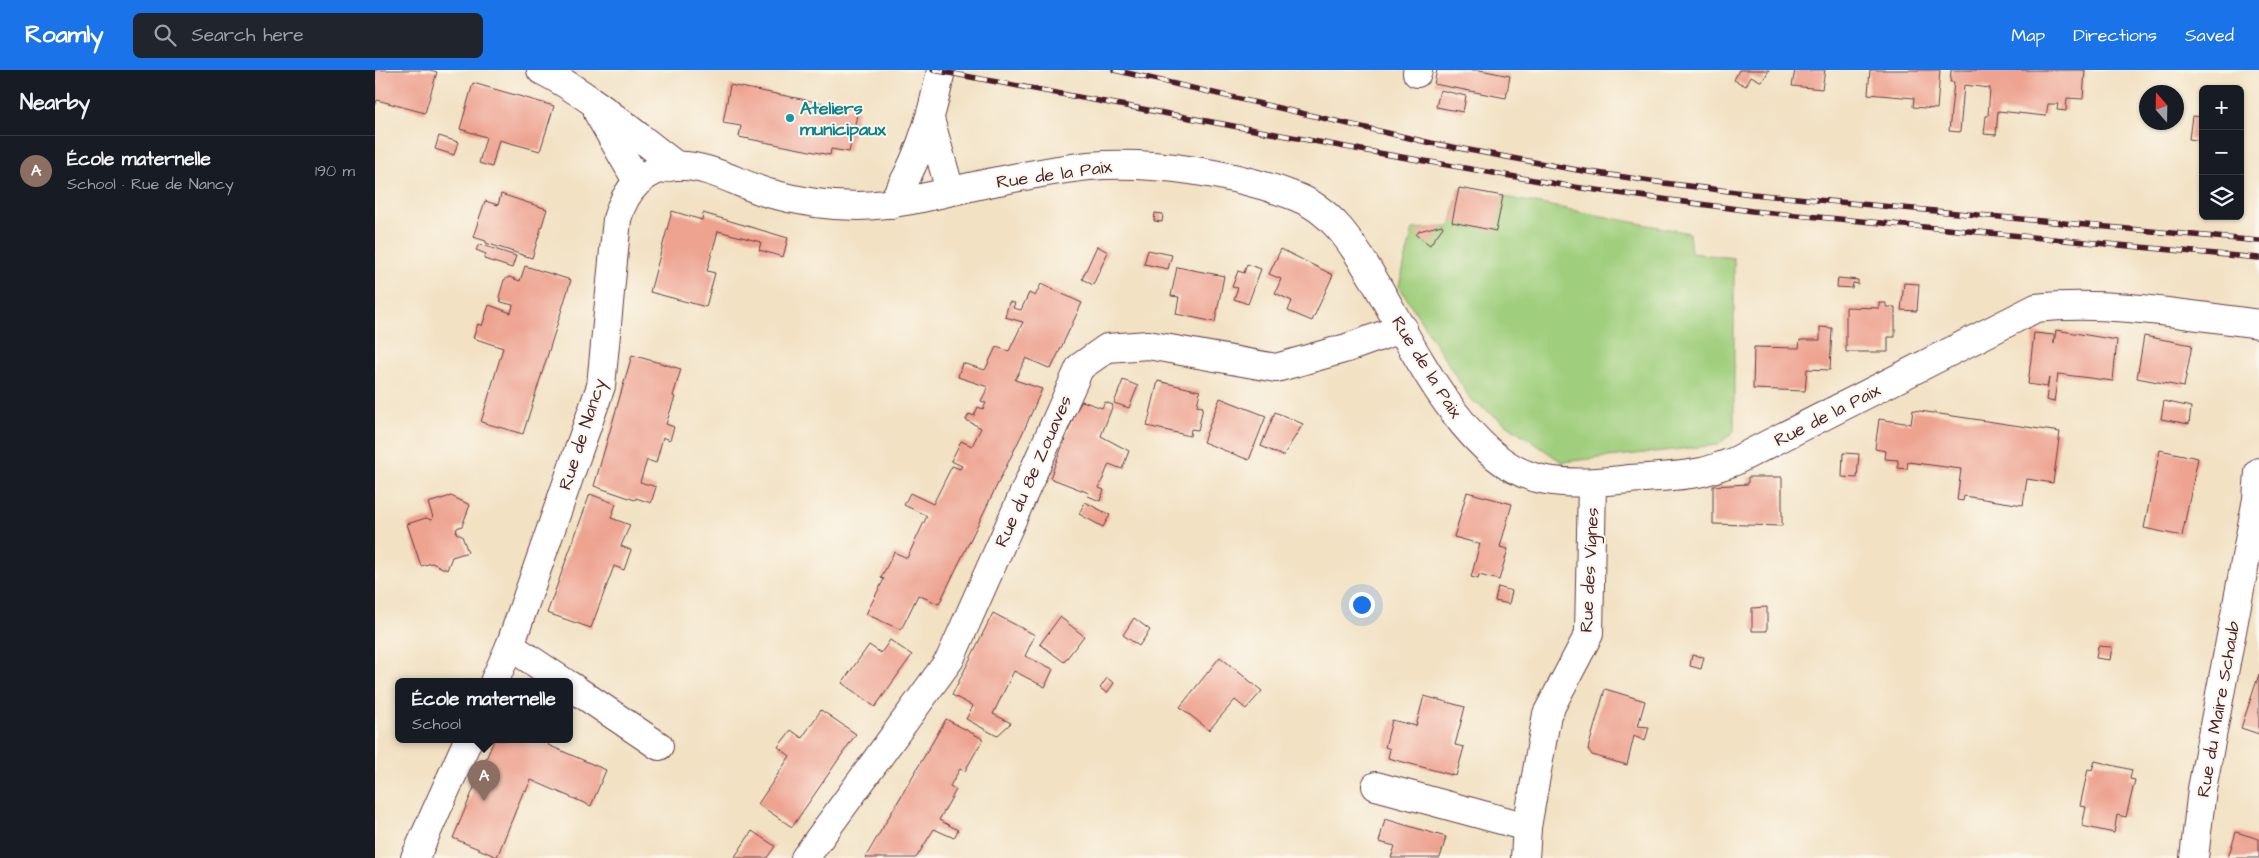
<!DOCTYPE html>
<meta charset="utf-8">
<style>
body{margin:0;font-family:"Architects Daughter",sans-serif;background:#20242c;color:#f1f3f6}
.controls{position:absolute;right:15px;top:15px;display:grid;overflow:hidden;border-radius:8px;box-shadow:0 1px 4px #0004}
.controls button{width:45px;height:45px;display:grid;place-items:center;padding:0;border:0;border-bottom:1px solid #363941;background:#171b24;color:#f1f3f6;font:25px sans-serif}
.compass{position:absolute;left:1764px;top:15px;width:45px;height:45px;border-radius:50%;background:#171b24;box-shadow:0 1px 4px #0004;rotate:340deg}
.you{position:absolute;left:986px;top:534px;width:18px;height:18px;margin:-12px;border:4px solid #fff;border-radius:50%;background:#1a73e8;box-shadow:0 0 0 8px #1a73e833}
.badge{display:grid;place-items:center;width:32px;height:32px;border-radius:50%;background:#1a73e8;color:#fff;font-size:16px;font-weight:700}
.pin{position:absolute;translate:-50% -41px;filter:drop-shadow(0 1px 2px #0008)}
.pin::after{content:'';position:absolute;top:26px;width:18px;height:15px;background:inherit;clip-path:polygon(0 0,100% 0,50% 100%)}
.popup{position:absolute;left:20px;top:608px;width:178px;height:65px;box-sizing:border-box;display:grid;place-content:center;border-radius:8px;background:#171b24;filter:drop-shadow(0 1px 4px #0005);font-size:16px;white-space:nowrap;color:#9ea1a6}
.popup b{font-size:19px;color:#f1f3f6}
.popup::after{content:'';position:absolute;left:50%;top:100%;margin-left:-10px;border:10px solid transparent;border-top-color:#171b24}
.list{margin:0;padding:0;list-style:none}
h2{display:flex;justify-content:space-between;align-items:center;height:65px;margin:0;padding:0 20px;font-size:21px}
h2 small{font-size:16px;font-weight:400;color:#9ea1a6}
.list li{display:grid;grid-template-columns:32px 1fr auto;gap:15px;align-items:center;box-sizing:border-box;height:70px;padding:0 20px;border-top:1px solid #363941}
.list b{display:block;font-size:19px;white-space:nowrap}
.list p{margin:0;font-size:16px;white-space:nowrap;color:#9ea1a6}
.list em{font-size:16px;font-style:normal;color:#9ea1a6}
.icon{flex:none;width:28px;height:28px;fill:none;stroke:currentColor;stroke-width:2;stroke-linecap:round;stroke-linejoin:round}
.map{position:relative;flex:none;width:1884px;height:788px;overflow:hidden}
header{display:flex;align-items:center;gap:30px;box-sizing:border-box;height:70px;padding:0 25px;background:#1a73e8;color:#fff}
header strong{font-size:24px}
nav{display:flex;gap:28px;margin-inline-start:auto;font-size:18px}
.search{width:350px;height:45px;background:#20242c;display:flex;align-items:center;gap:12px;box-sizing:border-box;padding:0 18px;border-radius:8px;color:#9ea1a6;font-size:19px}
main{display:flex}
aside{flex:1;background:#171b24}
.map>svg:first-child{display:block}
.green{fill:#9fce7c;stroke:#747654}
.building{fill:#eea391}
.lines{fill:none;stroke-linecap:round;stroke-linejoin:round}
.minor-casing{stroke:#633c42;stroke-width:30}
.minor{stroke:#fff;stroke-width:28}
.rail-casing{stroke:#4a1f2b;stroke-width:5.5}
.rail{stroke:#fbf7ec;stroke-width:4;stroke-dasharray:11;stroke-linecap:butt}
.culture-dot{fill:#0f9aa8;stroke:#fbf7ec;stroke-width:2}
.labels{text-anchor:middle;stroke-width:4;stroke-linejoin:round;paint-order:stroke}
.culture-label{font-size:18px;font-weight:bold;fill:#0d838f;stroke:#fbf7ec;text-anchor:start}
.street-label{font-size:18px;fill:#4a1f2b;stroke:#fbf7ec}
</style>
<header>
<strong>Roamly</strong>
<div class="search"><svg class="icon" aria-label="search" viewBox="0 0 24 24"><circle cx="10" cy="10" r="6"/><path d="M15 15l6 6"/></svg>Search here</div>
<nav><a>Map</a><a>Directions</a><a>Saved</a></nav>
</header>
<main>
<aside>
<h2>Nearby<small></small></h2>
<ul class="list">
<li><span class="badge" style="background:#8d6e63">A</span><div><b>École maternelle</b><p>School · Rue de Nancy</p></div><em>190 m</em></li>
</ul>
</aside>
<div class="map">
<svg width="1884" height="788" viewBox="0 0 1884 788">
<rect width="100%" height="100%" fill="#fbf7ec"/>
<filter id="ink" filterUnits="userSpaceOnUse"><feTurbulence type="fractalNoise" baseFrequency=".02" numOctaves="2"/><feDisplacementMap in="SourceGraphic" scale="10" xChannelSelector="R" yChannelSelector="G"/><feConvolveMatrix kernelMatrix="1 2 1 2 8 2 1 2 1" color-interpolation-filters="sRGB"/></filter>
<filter id="wash" filterUnits="userSpaceOnUse"><feTurbulence type="fractalNoise" baseFrequency=".0096" numOctaves="4" result="noise"/><feDisplacementMap in="SourceGraphic" scale="20" xChannelSelector="R" yChannelSelector="G"/><feGaussianBlur stdDeviation="1.12" result="paint"/><feColorMatrix in="noise" values="0 0 0 0 0 0 0 0 0 0 0 0 0 0 0 0 0 1.4 0 .05"/><feComposite in="paint" operator="in"/></filter>
<g filter="url(#wash)">
<rect width="100%" height="100%" fill="#f2e1c3"/>
<path class="green" d="M1084 118 1314 163 1316 183 1359 188V361L1343 375 1187 392 1096 330 1024 216 1038 159 1075 157Z"/>
<g id="blocks">
<g class="building">
<path d="M0 0H55L62 2 50 43 2 30 0 36Z"/>
<path d="M1062 0H1105L1135 6 1131 28 1059 14Z"/>
<path d="M1364 0H1394L1387 12 1376 6 1371 16 1359 10Z"/>
<path d="M1420 0H1450L1447 19 1417 16Z"/>
<path d="M1495 0H1565L1562 39 1538 37 1539 28 1493 24Z"/>
<path d="M1576 0H1710L1708 29 1692 28 1691 41 1682 40 1683 34H1673L1671 46 1623 41 1621 65 1609 64 1611 46H1613L1615 18 1589 15 1585 62 1574 61 1579 12H1575Z"/>
<path d="M98 13 179 36 165 81 124 70 117 97 104 93 111 67 85 59Z"/>
<path d="M355 15 483 40 474 82 456 79 455 85 364 67 366 56 348 53Z"/>
<path d="M1065 20 1091 26 1088 42 1061 37Z"/>
<path d="M1817 46 1828 47V71L1814 69Z"/>
<path d="M64 66 83 72 79 85 60 79Z"/>
<path d="M1084 118 1128 126 1121 161 1077 152Z"/>
<path d="M126 124 172 139 157 188 111 173V171L98 167 110 131 123 135Z"/>
<path d="M297 141 327 150 328 143 413 168 408 187 384 180 386 172 343 161 332 201 340 203 331 237 275 222Z"/>
<path d="M780 143 788 144 787 152 779 151Z"/>
<path d="M1067 155 1068 157 1055 175 1041 165 1044 161Z"/>
<path d="M104 174 141 186 137 198 109 189 111 184 101 180Z"/>
<path d="M722 176 733 182 718 215 707 209Z"/>
<path d="M906 179 958 205 937 251 913 241 917 231 900 223 906 209 894 204Z"/>
<path d="M773 180 797 185 793 199 769 194Z"/>
<path d="M872 194 886 199 873 234 859 229 863 218 857 217 863 201 869 203Z"/>
<path d="M150 196 196 210 148 364 106 352 128 278 98 268 103 254 107 256 114 235 136 243 138 235 126 232 124 227 129 210 134 207 145 211Z"/>
<path d="M802 197 849 206 840 252 801 244 804 227 796 226Z"/>
<path d="M1463 208 1483 210V214L1478 213 1477 218 1462 217Z"/>
<path d="M1529 213 1544 214 1542 241 1526 240Z"/>
<path d="M666 214 707 233 676 299 651 288 640 310 667 319 649 360 564 534 543 525 526 560 491 544 509 509 506 508 519 482 532 488 552 446 529 435 535 423 558 434 577 396 585 399 587 396 576 391 586 371 597 376 606 358 591 350 594 344 599 346 603 337 608 339 611 333 606 331 613 317 583 307 587 293 610 300 621 277 634 281 648 252 630 247 634 232 640 233 638 238 646 240 654 223 660 226Z"/>
<path d="M1504 233H1511V237H1520V267H1513V282H1471V237L1504 238Z"/>
<path d="M1445 257 1457 258 1455 300 1432 299 1430 321 1378 319 1379 277 1424 278 1425 270H1445Z"/>
<path d="M1681 260 1742 270 1738 311 1683 304 1679 332 1671 330 1674 308 1672 317 1653 314 1659 263 1679 265V274Z"/>
<path d="M1769 266 1817 275 1809 317 1762 308Z"/>
<path d="M257 285 306 299 298 326 300 327 291 354 299 357 295 370 288 367 281 393 272 390 265 412 281 417 276 433 261 428 260 430 219 416Z"/>
<path d="M748 310 763 316 754 338 739 333Z"/>
<path d="M783 311 825 321 822 336 828 337 823 360 816 359 815 366 772 356Z"/>
<path d="M845 328 891 346 874 390 828 372Z"/>
<path d="M707 331 727 338 730 332 738 335 726 366 754 381 747 399 734 394 724 418 729 420 725 431 713 426 714 423 675 408 700 343Z"/>
<path d="M1789 331 1816 337 1814 354 1786 349Z"/>
<path d="M1538 340 1685 362 1678 413 1652 409 1648 435 1589 426 1588 431 1582 430 1586 399 1533 392 1532 399 1523 398V390L1510 389 1511 381 1500 379 1504 349 1536 354Z"/>
<path d="M900 342 928 354 908 386 886 376Z"/>
<path d="M1785 380 1823 388 1807 466 1769 458Z"/>
<path d="M1468 383 1484 384 1482 408 1467 407Z"/>
<path d="M1373 407H1407V456L1338 454V416L1373 414Z"/>
<path d="M1092 422 1137 434 1125 477 1133 479 1124 510 1104 505 1103 509 1096 507 1105 474 1079 467Z"/>
<path d="M215 424 241 434 236 448 255 455 246 476 256 480 249 500 239 496 216 558 172 543Z"/>
<path d="M76 426 95 435 87 456 82 458 81 463 87 466 93 482 77 487 72 500 57 493 46 496 32 454 51 448 57 450 58 447 53 433Z"/>
<path d="M710 432 735 445 728 457 704 444Z"/>
<path d="M1123 517 1137 521 1134 534 1120 531Z"/>
<path d="M1392 537V561H1377V538Z"/>
<path d="M618 543 660 565 650 586 678 599 670 617 639 601 618 644 636 653 622 666 591 649 598 636 577 625Z"/>
<path d="M685 547 709 566 689 592 665 574Z"/>
<path d="M759 548 775 560 764 576 748 565Z"/>
<path d="M515 570 537 585 500 637 467 613 494 575 506 583Z"/>
<path d="M1723 576 1737 577 1735 590 1721 588Z"/>
<path d="M1317 585 1329 587 1326 599 1315 596Z"/>
<path d="M845 587 887 621 871 639 860 630 834 660 805 637Z"/>
<path d="M1884 604V664L1866 658Z"/>
<path d="M732 608 739 613 732 623 725 618Z"/>
<path d="M1230 619 1270 631 1263 656 1274 657 1270 671 1259 666 1252 695 1217 685 1213 679Z"/>
<path d="M1049 626 1090 637 1080 675 1089 677 1081 706 1013 688 1015 679 1010 677 1017 650 1041 656Z"/>
<path d="M446 640 481 664 417 757 383 734 415 686 403 677 416 660 427 668Z"/>
<path d="M571 649 608 669 590 701 585 699 575 716 581 720 564 750 583 760 579 768 559 759 541 788H490Z"/>
<path d="M119 670H175L173 675 231 700 216 736 156 710 151 721 149 720 122 787 78 768Z"/>
<path d="M1720 691 1757 700 1755 709 1760 710 1751 747 1742 745 1739 763 1707 756 1711 737 1705 736 1706 731 1713 699 1717 700Z"/>
<path d="M1010 749 1071 767 1065 788H1016L1020 776 1004 772Z"/>
<path d="M377 761 400 776 392 788H359Z"/>
<path d="M1861 762 1884 769V788H1853Z"/>
</g>
</g>
</g>
<g filter="url(#ink)">
<use href="#blocks" fill-opacity="0" stroke="#633c42" stroke-width="1"/>
<g class="lines">
<g class="minor-casing">
<g id="minor">
<path d="M166 0C215 25 258 63 302 96"/>
<path d="M1042 3 1043 0"/>
<path d="M223 43 262 111"/>
<path d="M555 49 575 121"/>
<path d="M516 134C543 93 557 48 566 0"/>
<path d="M135 576 189 612"/>
<path d="M119 612 135 576 226 316 242 149C250 120 268 99 300 96 332 94 364 114 393 123 422 131 453 136 483 136 529 135 573 121 618 112 650 106 682 99 714 96 779 91 858 103 919 126 958 140 978 175 998 208 1034 269 1087 386 1158 407 1190 416 1223 412 1255 409 1279 407 1304 407 1327 402 1337 400 1347 395 1358 392L1661 238C1734 230 1812 245 1884 254"/>
<path d="M194 615 284 676"/>
<path d="M1001 716 1152 757"/>
<path d="M40 788 93 670"/>
<path d="M430 788 575 589 705 297 732 278 773 275 901 298 972 278 1028 258"/>
<path d="M1150 788 1152 757 1172 644 1214 564 1217 413"/>
<path d="M1819 788 1827 719 1882 429 1884 402"/>
</g>
</g>
<use href="#minor" class="minor"/>
<g class="rail-casing">
<g id="rail">
<path d="M558 0 992 81 1199 117 1287 129 1377 141 1884 188"/>
<path d="M739 0 1056 73 1202 100 1289 113 1377 124 1884 171"/>
</g>
</g>
<use href="#rail" class="rail"/>
</g>
</g>
<circle class="culture-dot" cx="415" cy="48" r="5"/>
<g class="labels">
<g class="culture-label">
<text x="425" y="44">Ateliers<tspan x="425" dy="21">municipaux</tspan></text>
</g>
<g class="street-label">
<text transform="translate(679 104) rotate(-8)" y="6">Rue de la Paix</text>
<text transform="translate(1052 297) rotate(58)" y="6">Rue de la Paix</text>
<text transform="translate(1452 345) rotate(-27)" y="6">Rue de la Paix</text>
<text transform="translate(207 364) rotate(-72)" y="6">Rue de Nancy</text>
<text transform="translate(658 401) rotate(-66)" y="6">Rue du 8e Zouaves</text>
<text transform="translate(1214 500) rotate(-87)" y="6">Rue des Vignes</text>
<text transform="translate(1843 639) rotate(-80)" y="6">Rue du Maire Schaub</text>
</g>
</g>
</svg>
<div class="controls">
<button>+</button>
<button>−</button>
<button><svg class="icon" aria-label="layers" viewBox="0 0 24 24"><path d="M12 4l9 5-9 5-9-5zM3 14l9 5 9-5"/></svg></button>
</div>
<svg class="compass" viewBox="-18 -18 36 36"><path d="M0-13l5 13h-10z" fill="#e53935"/><path d="M0 13l5-13h-10z" fill="#9ea1a6"/></svg>
<div class="you"></div>
<div class="pin badge" style="left:109px;top:731px;background:#8d6e63">A</div>
<div class="popup"><b>École maternelle</b>School</div>
</div>
</main>
